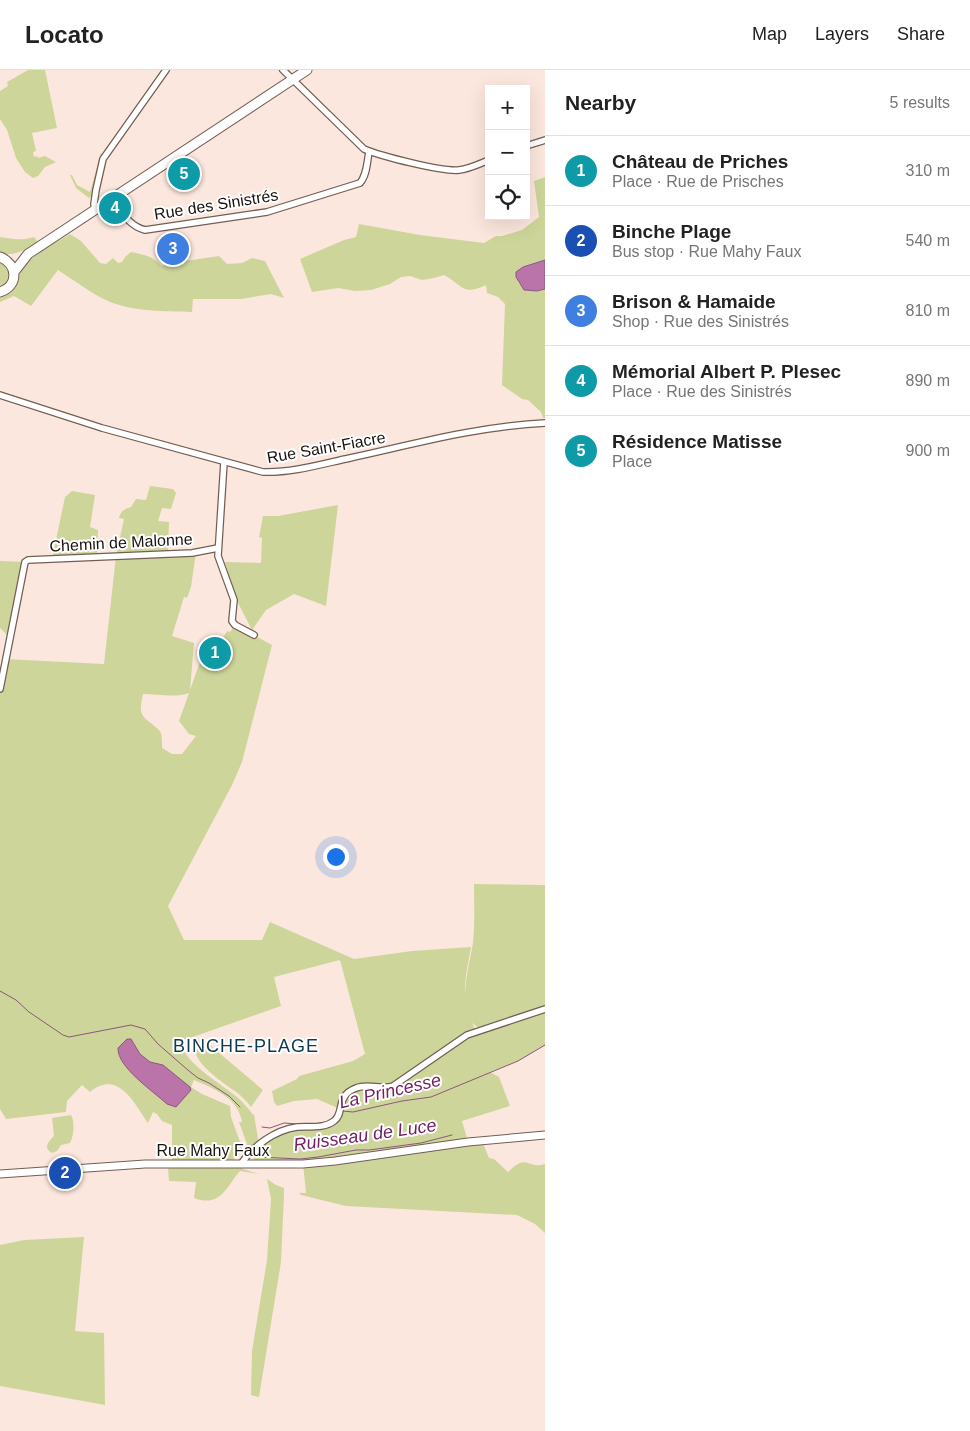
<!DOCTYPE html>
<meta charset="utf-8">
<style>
body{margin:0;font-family:Arial,sans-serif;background:#f2f2f2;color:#222}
.controls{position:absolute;right:15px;top:15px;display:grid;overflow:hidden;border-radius:0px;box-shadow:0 5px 20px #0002}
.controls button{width:45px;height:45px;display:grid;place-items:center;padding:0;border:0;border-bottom:1px solid #e0e0e0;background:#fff;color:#222;font:25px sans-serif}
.you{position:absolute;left:335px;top:786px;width:18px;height:18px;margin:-12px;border:4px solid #fff;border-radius:50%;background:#1a73e8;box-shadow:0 0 0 8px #1a73e833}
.badge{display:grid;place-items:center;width:32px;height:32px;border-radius:50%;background:#0f766e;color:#fff;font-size:16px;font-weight:700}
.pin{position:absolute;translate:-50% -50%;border:2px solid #fff;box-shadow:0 1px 5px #0006}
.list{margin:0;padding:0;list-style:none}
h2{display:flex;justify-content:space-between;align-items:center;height:65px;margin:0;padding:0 20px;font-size:21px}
h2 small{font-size:16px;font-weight:400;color:#767676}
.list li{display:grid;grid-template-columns:32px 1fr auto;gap:15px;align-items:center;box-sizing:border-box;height:70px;padding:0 20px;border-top:1px solid #e0e0e0}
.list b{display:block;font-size:19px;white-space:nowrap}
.list p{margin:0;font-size:16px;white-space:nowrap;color:#767676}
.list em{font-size:16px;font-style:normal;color:#767676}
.icon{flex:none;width:28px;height:28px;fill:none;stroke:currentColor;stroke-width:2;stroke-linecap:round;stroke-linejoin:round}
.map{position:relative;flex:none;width:545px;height:1361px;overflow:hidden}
header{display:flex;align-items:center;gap:30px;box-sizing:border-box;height:70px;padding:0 25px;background:#fff;border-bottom:1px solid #e0e0e0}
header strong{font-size:24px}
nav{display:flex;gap:28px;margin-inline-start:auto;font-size:18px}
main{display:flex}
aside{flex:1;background:#fff}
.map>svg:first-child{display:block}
.green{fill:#ced59a;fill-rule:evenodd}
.water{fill:#bb74a9;stroke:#8b577a}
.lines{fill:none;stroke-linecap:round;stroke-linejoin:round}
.stream{stroke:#8b577a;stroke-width:1}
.minor-casing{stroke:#735e54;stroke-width:8}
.tertiary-casing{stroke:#735e54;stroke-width:9}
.primary-casing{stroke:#735e54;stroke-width:11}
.minor{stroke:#fff;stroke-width:5.5}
.tertiary{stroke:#fff;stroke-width:7}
.primary{stroke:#fff;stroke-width:9}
.labels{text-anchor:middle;stroke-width:4;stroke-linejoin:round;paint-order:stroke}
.street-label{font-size:16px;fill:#1a120e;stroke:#fff}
.neighbourhood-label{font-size:18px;letter-spacing:1px;fill:#0d3a4f;stroke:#fff}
.water-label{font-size:18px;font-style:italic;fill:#731d63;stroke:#fff}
</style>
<header>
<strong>Locato</strong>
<nav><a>Map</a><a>Layers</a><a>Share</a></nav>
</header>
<main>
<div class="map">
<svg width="545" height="1361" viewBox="0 0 545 1361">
<rect width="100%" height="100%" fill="#fce7de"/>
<g class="green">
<path d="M28 0H45L57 58 32 63 36 81 33 82 34 87 37 86 38 88 45 86 56 92 45 97 38 106 33 108 25 102 16 88 7 60 0 49V21L8 16 7 12Z"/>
<path d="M101 83 103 86 93 122 92 126 89 128 76 118 70 105H72L77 115 90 122Z"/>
<path d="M545 107V190L523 197 517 202 518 212 526 221 545 219V348H543L541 342 528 330 522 329 502 315 505 234 498 227 487 223 486 215C462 226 464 216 444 205L434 208 422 210 410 206 401 207 390 214 371 220 355 221 338 218 312 222 300 189 344 170 356 167 359 154 420 165 484 173 496 166H502L522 160 539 147 534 111Z"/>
<path d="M70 164 81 171 100 193 106 194 113 188 118 193 122 192 125 187 131 182C143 184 154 187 162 196L185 191 219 186 227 194 242 193 252 188 265 191 284 228 271 224 241 229H193L192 242C165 241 133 242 108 231 90 223 74 210 58 200L31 236 14 226 0 232V228C20 223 15 205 27 193 37 182 57 172 70 164Z"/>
<path d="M0 167C12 169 22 171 34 167L38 172C26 179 14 188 0 182Z"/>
<path d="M0 192 7 197 10 206 5 215 0 218Z"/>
<path d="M150 416 173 419 176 423 171 439 162 438 158 451 169 452 168 484 196 482 191 517 187 528 184 527 172 566 194 573 190 620 207 572 216 574 223 568 227 561 230 562 235 555 272 575 242 692 232 715 168 836 184 870H262L270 852 354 889 412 881 471 877C465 910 459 930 476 961L545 939V975L518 991 490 1002 499 1007 510 1036 462 1051 468 1072 482 1071 489 1088 494 1089 508 1102C528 1082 527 1100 545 1094V1163L535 1154 517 1145 346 1136 301 1125 299 1123H306L303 1094 255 1091 252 1086V1078L248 1077 239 1052H242C238 1027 214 1019 194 1010L191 1017 202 1024 230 1036 231 1047 243 1080 236 1087 231 1091 172 1090V1055L162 1051 157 1044 153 1042 148 1053C134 1033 118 999 90 1022L82 1015 67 1031 66 1042 6 1049 0 1039V619L5 589 104 594 116 486 124 449 119 448C121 441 124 439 131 437L136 429 146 430ZM189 623 179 651 189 664 196 666 182 684H172L162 678C162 674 162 667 161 663 159 659 155 657 152 654 138 644 140 640 143 624 158 624 175 628 189 623ZM340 890 365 984 353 991 299 1006 297 1009 272 1021 274 1032 277 1036 294 1031 317 1029 340 1039 330 1053 281 1062 259 1075 254 1044 253 1045C249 1039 243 1032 237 1027 226 1017 174 987 184 970L281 936 274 907ZM133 972 140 984 150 992 163 995 190 1017 118 978Z"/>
<path d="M72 421 95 425 90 457 98 460 97 487 52 489 65 427Z"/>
<path d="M338 435 326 536 294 524 266 540 252 560 235 527 225 492 261 493 262 468 259 467 263 446H278Z"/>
<path d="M0 491 25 492 9 567 0 558Z"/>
<path d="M474 814 545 815V937L481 958C452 951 471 890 473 872 475 853 474 833 474 814Z"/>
<path d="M201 970 205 971 263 1020 251 1037C248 1033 244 1029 240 1025 227 1015 188 992 196 973Z"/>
<path d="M71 1045C75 1051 74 1066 70 1073L61 1075 57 1081 52 1083C43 1078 48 1072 54 1066L52 1048Z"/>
<path d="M171 1095 233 1096 259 1104 240 1101C226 1117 221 1138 194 1128L196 1112 169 1111 168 1098Z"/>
<path d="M267 1109 276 1115 284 1118V1125L281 1192 259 1327 251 1325 252 1281 267 1190 271 1129Z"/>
<path d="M84 1167 75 1261 104 1263 105 1335 0 1316V1175L24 1170Z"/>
</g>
<g class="water">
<path d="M545 190V219L537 221 524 220 516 207V202L523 197Z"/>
<path d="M127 969H131L140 984 150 992 163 995 190 1017 191 1020 176 1037 167 1034C153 1021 117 997 118 978Z"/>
</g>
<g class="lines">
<g class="stream">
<path d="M0 921 16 930 29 942 63 965 69 967 131 955 145 959 158 974 189 1001 198 1008 209 1013 229 1026 240 1037"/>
<path d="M342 1041 353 1042 402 1031 431 1027 518 991 545 975"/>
<path d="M314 1054 327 1052"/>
<path d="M262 1057 270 1058 284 1053 297 1054"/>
<path d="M254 1083 258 1087 300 1089 318 1087 356 1080H369L421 1073 452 1065"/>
</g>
<g class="minor-casing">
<g id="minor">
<path d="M283 0 364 79C380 86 443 102 459 100 469 99 479 94 489 90"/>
<path d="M526 76 545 70"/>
<path d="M112 129C122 142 129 156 145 160L267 142 360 113C367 105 367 92 369 82"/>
<path d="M95 140 94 134 96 120 103 89 166 0"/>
<path d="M0 325 102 358 263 402C292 403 322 394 350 388 414 374 479 356 545 353"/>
<path d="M224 392 218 486 234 530 232 551 235 555 254 565"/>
<path d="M0 619 25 492 28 490 192 483 218 478"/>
<path d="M241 1094C253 1076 275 1060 297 1057 309 1056 324 1059 334 1051 345 1043 335 1026 356 1018 368 1013 381 1020 393 1016L467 965 545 939"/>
</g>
</g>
<g class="tertiary-casing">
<path id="tertiary" d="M0 1104 145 1094H303L335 1091 468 1072 545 1065"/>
</g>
<g class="primary-casing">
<g id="primary">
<path d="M0 187C18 194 19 216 0 222"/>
<path d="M14 202 28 184 307 0"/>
</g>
</g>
<use href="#minor" class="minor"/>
<use href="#tertiary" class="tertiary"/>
<use href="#primary" class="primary"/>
</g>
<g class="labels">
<g class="street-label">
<text transform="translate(216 134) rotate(-9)" y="6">Rue des Sinistrés</text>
<text transform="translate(326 377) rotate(-10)" y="6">Rue Saint-Fiacre</text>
<text transform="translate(121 472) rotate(-3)" y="6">Chemin de Malonne</text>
<text x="213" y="1086">Rue Mahy Faux</text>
</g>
<g class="neighbourhood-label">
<text x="246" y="982">BINCHE-PLAGE</text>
</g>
<g class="water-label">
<text transform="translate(390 1021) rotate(-13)" y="6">La Princesse</text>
<text transform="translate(365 1065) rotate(-8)" y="6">Ruisseau de Luce</text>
</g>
</g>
</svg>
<div class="controls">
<button>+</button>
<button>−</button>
<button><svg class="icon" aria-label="locate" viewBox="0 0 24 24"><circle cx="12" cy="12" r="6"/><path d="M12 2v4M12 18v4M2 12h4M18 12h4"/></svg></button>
</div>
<div class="you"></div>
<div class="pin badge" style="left:215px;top:583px;background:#0f9aa8">1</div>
<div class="pin badge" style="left:65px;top:1103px;background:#1a4fb4">2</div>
<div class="pin badge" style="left:173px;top:179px;background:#3f7fe0">3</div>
<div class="pin badge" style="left:115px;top:138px;background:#0f9aa8">4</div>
<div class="pin badge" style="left:184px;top:104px;background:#0f9aa8">5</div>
</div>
<aside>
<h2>Nearby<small>5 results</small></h2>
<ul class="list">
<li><span class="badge" style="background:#0f9aa8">1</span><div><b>Château de Priches</b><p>Place · Rue de Prisches</p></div><em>310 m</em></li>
<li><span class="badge" style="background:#1a4fb4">2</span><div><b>Binche Plage</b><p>Bus stop · Rue Mahy Faux</p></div><em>540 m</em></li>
<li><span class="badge" style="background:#3f7fe0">3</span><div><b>Brison &amp; Hamaide</b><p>Shop · Rue des Sinistrés</p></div><em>810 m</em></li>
<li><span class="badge" style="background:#0f9aa8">4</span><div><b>Mémorial Albert P. Plesec</b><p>Place · Rue des Sinistrés</p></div><em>890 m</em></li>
<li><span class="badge" style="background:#0f9aa8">5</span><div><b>Résidence Matisse</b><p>Place</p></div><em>900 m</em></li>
</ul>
</aside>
</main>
